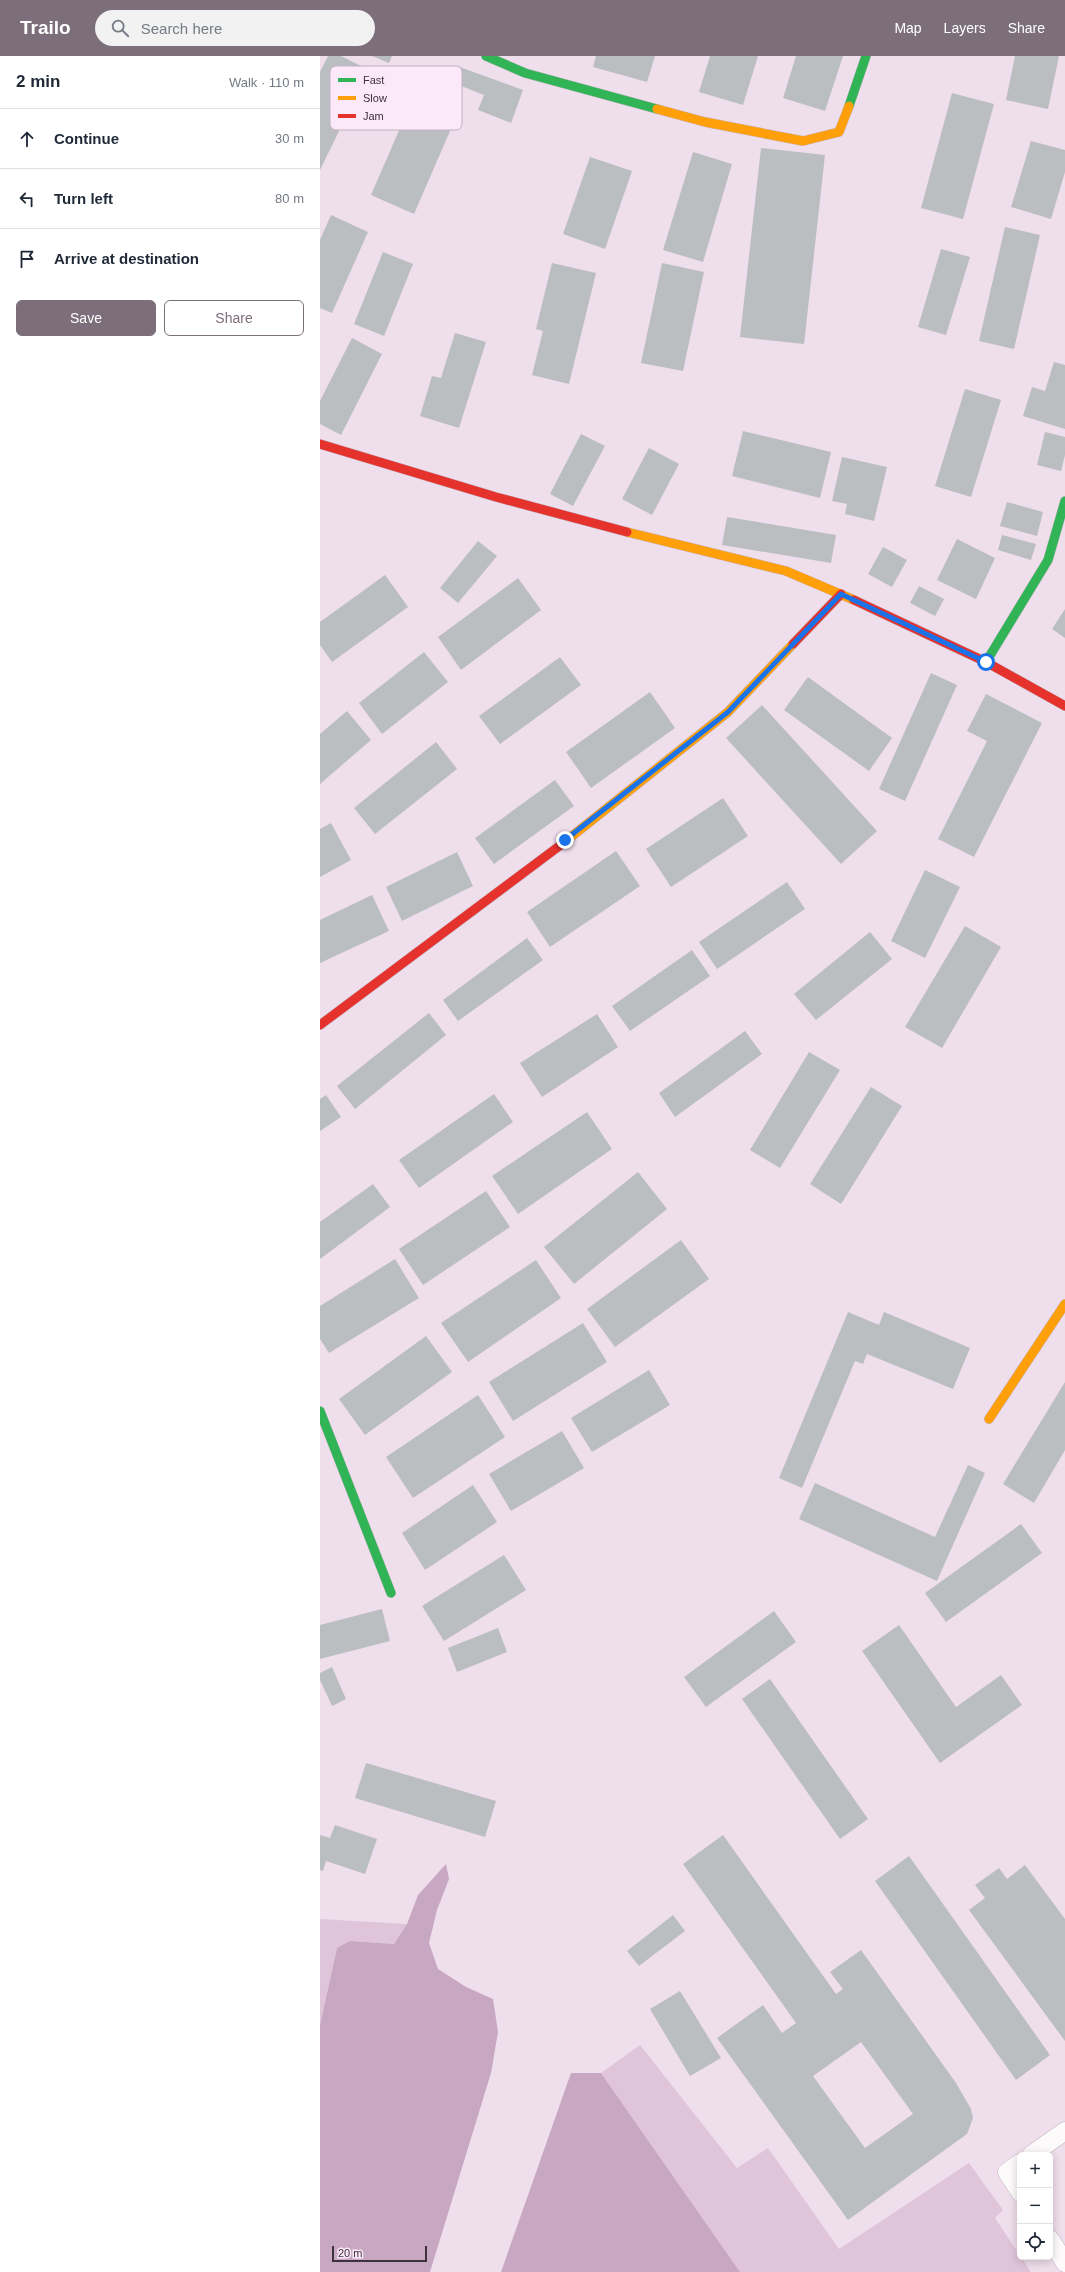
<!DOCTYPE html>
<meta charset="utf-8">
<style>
body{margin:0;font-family:Helvetica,sans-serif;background:#f2f2f3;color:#1f2937}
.controls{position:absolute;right:12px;bottom:12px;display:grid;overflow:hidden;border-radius:6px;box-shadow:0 2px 10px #0003}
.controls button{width:36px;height:36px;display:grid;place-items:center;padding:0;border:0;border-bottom:1px solid #e0e1e3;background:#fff;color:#1f2937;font:20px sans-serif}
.scale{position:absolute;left:12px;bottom:10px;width:95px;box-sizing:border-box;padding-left:4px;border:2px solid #3e323c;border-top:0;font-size:11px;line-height:14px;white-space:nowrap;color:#3e323c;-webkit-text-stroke:3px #fbe8f8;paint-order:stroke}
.stop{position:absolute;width:12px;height:12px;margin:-9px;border:3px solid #1a73e8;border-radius:50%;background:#fff}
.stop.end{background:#1a73e8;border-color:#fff;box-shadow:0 1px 4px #0008}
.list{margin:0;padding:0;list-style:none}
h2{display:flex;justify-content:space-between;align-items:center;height:52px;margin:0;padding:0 16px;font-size:17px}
h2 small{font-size:13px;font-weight:400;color:#747a83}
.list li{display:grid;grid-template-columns:26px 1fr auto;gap:12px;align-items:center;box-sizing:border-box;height:60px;padding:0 16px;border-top:1px solid #e0e1e3}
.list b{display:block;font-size:15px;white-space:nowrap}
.list em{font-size:13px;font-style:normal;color:#747a83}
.actions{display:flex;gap:8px;padding:12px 16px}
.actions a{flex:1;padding:9px 0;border:1px solid #7c6e7a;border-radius:6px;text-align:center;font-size:14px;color:#7c6e7a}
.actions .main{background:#7c6e7a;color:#fff}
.icon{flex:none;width:22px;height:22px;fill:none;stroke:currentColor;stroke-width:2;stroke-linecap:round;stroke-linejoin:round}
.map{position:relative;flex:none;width:745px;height:2216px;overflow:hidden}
header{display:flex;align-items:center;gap:24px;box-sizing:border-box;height:56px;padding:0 20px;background:#7c6e7a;color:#fff}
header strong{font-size:19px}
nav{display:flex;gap:22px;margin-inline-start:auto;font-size:14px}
.search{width:280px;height:36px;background:#f2f2f3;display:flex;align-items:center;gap:10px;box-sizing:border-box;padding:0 14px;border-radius:22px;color:#747a83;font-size:15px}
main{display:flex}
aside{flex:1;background:#fff}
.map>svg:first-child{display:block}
.green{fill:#e0c5da}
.water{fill:#c7a7c1}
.building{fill:#bbbec1;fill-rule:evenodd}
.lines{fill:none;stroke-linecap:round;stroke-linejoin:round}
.lane-casing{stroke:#c4b7c2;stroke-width:19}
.fast-casing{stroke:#c4b7c2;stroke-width:10}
.slow-casing{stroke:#c4b7c2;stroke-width:10}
.jam-casing{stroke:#c4b7c2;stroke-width:10}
.lane{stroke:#fdfafc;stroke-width:18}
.fast{stroke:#30b455;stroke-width:9}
.slow{stroke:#ff9f0a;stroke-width:9}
.jam{stroke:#e5322d;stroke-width:9}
.route{stroke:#1a73e8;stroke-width:5}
.key{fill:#fbe8f8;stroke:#c2b1c0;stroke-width:1}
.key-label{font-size:11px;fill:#3e323c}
</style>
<header>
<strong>Trailo</strong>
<div class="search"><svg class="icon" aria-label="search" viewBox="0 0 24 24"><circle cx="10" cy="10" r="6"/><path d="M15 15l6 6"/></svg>Search here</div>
<nav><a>Map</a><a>Layers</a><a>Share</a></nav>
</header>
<main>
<aside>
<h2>2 min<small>Walk · 110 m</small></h2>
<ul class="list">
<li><svg class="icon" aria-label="ahead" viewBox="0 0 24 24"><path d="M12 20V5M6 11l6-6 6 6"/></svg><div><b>Continue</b></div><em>30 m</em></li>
<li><svg class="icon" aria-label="left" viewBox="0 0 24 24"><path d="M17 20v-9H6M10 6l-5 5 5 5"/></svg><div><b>Turn left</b></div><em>80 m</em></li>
<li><svg class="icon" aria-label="arrive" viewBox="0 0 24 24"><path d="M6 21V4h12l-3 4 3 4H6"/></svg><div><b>Arrive at destination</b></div></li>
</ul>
<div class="actions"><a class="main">Save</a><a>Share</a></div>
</aside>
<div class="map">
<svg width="745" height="2216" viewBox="0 0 745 2216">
<rect width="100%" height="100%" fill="#efdeec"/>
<g class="green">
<path d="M0 1863 87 1868 74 1888 31 1885 17 1892 0 1969Z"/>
<path d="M320 1989 417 2112 448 2092 519 2193 649 2107 683 2154 675 2162 711 2216H420L281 2017Z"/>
</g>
<g class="water">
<path d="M126 1808 129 1823 117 1854 109 1887 118 1913 146 1931 173 1943 178 1976 171 2017 110 2216H0V1969L17 1892 30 1885 74 1888 87 1868 98 1839Z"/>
<path d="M251 2017H281L420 2216H181Z"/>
</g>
<g class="building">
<path d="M8 0H21L49 14 0 114V16Z"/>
<path d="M52 0H72L69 7Z"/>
<path d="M276 0H335L327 26 273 11Z"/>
<path d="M390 0H438L423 49 379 36Z"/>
<path d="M476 0H523L505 55 463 42Z"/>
<path d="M695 0H739L728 53 686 44Z"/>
<path d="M137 10 203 34 191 67 158 54 164 39 131 26Z"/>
<path d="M97 33 140 52 94 158 51 139Z"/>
<path d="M632 37 674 48 643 163 601 152Z"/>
<path d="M711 85 745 94V116L731 163 691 151Z"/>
<path d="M441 92 505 99 484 288 420 281Z"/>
<path d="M373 96 412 108 383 206 343 194Z"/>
<path d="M270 101 312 115 285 193 243 178Z"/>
<path d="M11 159 48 176 12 257 0 252V184Z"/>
<path d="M685 171 720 179 694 293 659 285Z"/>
<path d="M621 193 650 201 626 279 598 271Z"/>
<path d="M63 196 93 208 64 280 34 268Z"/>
<path d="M232 207 276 217 249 328 212 319 223 275 216 273Z"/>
<path d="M342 207 384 216 363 315 321 307Z"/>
<path d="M135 277 166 286 139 372 100 360 112 320 121 322Z"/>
<path d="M32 282 62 298 21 379 0 368V345Z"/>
<path d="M734 306 745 309V373L703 360 712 331 725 335Z"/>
<path d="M645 333 681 344 651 441 615 430Z"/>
<path d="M423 375 511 396 500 442 412 420Z"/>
<path d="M725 376 745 381V399L741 415 717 409Z"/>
<path d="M261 378 285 390 253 450 230 438Z"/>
<path d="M329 392 359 408 332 459 302 443Z"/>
<path d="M522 401 567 411 554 465 525 458 527 448 512 445Z"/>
<path d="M687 446 723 456 717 480 680 470Z"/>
<path d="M407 461 516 479 511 507 402 489Z"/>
<path d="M682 479 716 488 711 504 678 494Z"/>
<path d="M637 483 675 502 656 543 617 524Z"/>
<path d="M158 485 177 500 138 547 120 532Z"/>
<path d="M563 491 587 504 572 531 548 518Z"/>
<path d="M65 519 88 551 12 606 0 589V566Z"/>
<path d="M198 522 221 554 141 614 118 581Z"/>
<path d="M599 530 624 543 615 560 590 547Z"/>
<path d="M745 553V582L732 573Z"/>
<path d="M104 596 128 626 62 678 39 647Z"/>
<path d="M240 601 261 629 180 688 159 660Z"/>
<path d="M611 617 637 629 585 745 559 733Z"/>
<path d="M488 621 572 682 549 715 464 654Z"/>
<path d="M330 636 355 672 271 732 246 696Z"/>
<path d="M666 638 722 667 654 801 618 783 667 685 647 675Z"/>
<path d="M442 649 557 775 521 808 406 682Z"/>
<path d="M27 655 51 684 0 728V678Z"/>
<path d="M116 686 137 713 55 778 34 752Z"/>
<path d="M235 724 254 750 174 808 155 782Z"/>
<path d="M403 742 428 780 351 831 326 793Z"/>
<path d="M11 767 31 804 0 821V773Z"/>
<path d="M296 795 320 830 230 891 207 856Z"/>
<path d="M137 796 153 830 82 865 66 831Z"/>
<path d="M605 814 640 831 605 902 571 885Z"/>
<path d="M467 826 485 853 397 913 379 886Z"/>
<path d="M52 839 69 875 0 907V864Z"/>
<path d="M645 870 681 891 622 992 585 971Z"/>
<path d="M550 876 572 903 496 964 474 938Z"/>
<path d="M207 882 223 904 138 965 123 944Z"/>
<path d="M372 894 390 920 310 975 292 950Z"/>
<path d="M109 957 126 979 35 1053 17 1030Z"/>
<path d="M277 958 298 991 222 1041 200 1007Z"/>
<path d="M425 975 442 998 355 1061 339 1037Z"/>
<path d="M489 996 520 1014 460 1112 430 1094Z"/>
<path d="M551 1031 582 1050 521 1148 490 1128Z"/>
<path d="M174 1038 193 1066 99 1132 79 1104Z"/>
<path d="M6 1039 21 1061 0 1075V1043Z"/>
<path d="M267 1056 292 1093 198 1158 172 1120Z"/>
<path d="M318 1116 347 1153 254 1228 224 1191Z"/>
<path d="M53 1128 70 1151 0 1203V1166Z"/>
<path d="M166 1135 190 1171 103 1229 79 1193Z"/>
<path d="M361 1184 389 1223 295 1291 267 1253Z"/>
<path d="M75 1203 99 1242 9 1297 0 1283V1250Z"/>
<path d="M216 1204 241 1242 148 1306 121 1267Z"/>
<path d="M528 1256 559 1269 564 1256 650 1292 633 1333 547 1298 543 1308 535 1305 482 1432 459 1422Z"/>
<path d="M263 1267 287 1306 193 1365 169 1326Z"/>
<path d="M106 1280 132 1316 45 1379 19 1343Z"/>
<path d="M329 1314 350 1349 272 1396 251 1362Z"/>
<path d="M745 1326V1394L714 1447 683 1428Z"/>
<path d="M158 1339 185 1381 93 1442 66 1401Z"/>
<path d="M242 1375 264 1412 191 1455 169 1418Z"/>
<path d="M648 1409 665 1417 617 1525 479 1463 495 1427 615 1481Z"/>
<path d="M153 1429 177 1466 105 1514 82 1477Z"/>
<path d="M701 1468 722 1497 626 1566 605 1537Z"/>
<path d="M184 1499 206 1534 124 1585 102 1550Z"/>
<path d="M62 1553 70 1585 0 1603V1569Z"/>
<path d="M454 1555 476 1586 386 1651 364 1621Z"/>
<path d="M579 1569 636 1651 681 1619 702 1649 620 1707 542 1595Z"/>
<path d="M178 1572 187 1596 137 1616 128 1592Z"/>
<path d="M12 1611 26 1643 12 1650 0 1624V1617Z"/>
<path d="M450 1623 548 1763 520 1783 422 1643Z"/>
<path d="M46 1707 176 1745 165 1781 35 1742Z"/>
<path d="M15 1769 57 1783 45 1818 6 1805 3 1815 0 1814V1779L10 1782Z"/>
<path d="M403 1779 516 1938 523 1933 510 1916 541 1894 636 2027 651 2053 653 2062 647 2078 528 2164 397 1982 443 1949 462 1977 476 1967 363 1808ZM541 1986 593 2058 545 2092 493 2020Z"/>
<path d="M589 1800 730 1999 696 2024 555 1825Z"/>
<path d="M705 1809 745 1863V1985L649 1854 665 1842 655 1829 679 1812 687 1823Z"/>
<path d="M353 1859 365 1875 319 1910 307 1895Z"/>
<path d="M360 1935 401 2002 370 2020 330 1953Z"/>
</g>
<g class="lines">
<g class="lane-casing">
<g id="lane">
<path d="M711 2099 745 2075"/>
<path d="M700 2107 687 2116 700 2136"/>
<path d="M730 2183 745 2207"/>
</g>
</g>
<g class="fast-casing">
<g id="fast">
<path d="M166 0 205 17 337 53"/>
<path d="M529 50 546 0"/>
<path d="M666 606 728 504 745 445"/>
<path d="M0 1355 71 1537"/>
</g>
</g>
<g class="slow-casing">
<g id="slow">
<path d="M337 53 385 66 483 85 519 76 529 50"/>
<path d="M307 476 466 515 534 544"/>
<path d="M242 788 408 656 473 588"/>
<path d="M669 1363 745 1248"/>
</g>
</g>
<g class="jam-casing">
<g id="jam">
<path d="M0 388 176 441 307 476"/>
<path d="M534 544 666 606 745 650"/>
<path d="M473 588 521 538"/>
<path d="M0 969 242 788"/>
</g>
</g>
<use href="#lane" class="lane"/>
<use href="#fast" class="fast"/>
<use href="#slow" class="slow"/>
<use href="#jam" class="jam"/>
</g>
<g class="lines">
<path class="route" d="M245 784 408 656 521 538 666 606"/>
</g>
<rect x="10" y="10" width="132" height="64" rx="6" class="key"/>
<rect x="18" y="22" width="18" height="4" fill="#30b455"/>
<rect x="18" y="40" width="18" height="4" fill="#ff9f0a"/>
<rect x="18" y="58" width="18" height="4" fill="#e5322d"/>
<g class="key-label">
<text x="43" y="28">Fast</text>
<text x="43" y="46">Slow</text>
<text x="43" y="64">Jam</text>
</g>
</svg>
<div class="controls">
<button>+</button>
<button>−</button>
<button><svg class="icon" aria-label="locate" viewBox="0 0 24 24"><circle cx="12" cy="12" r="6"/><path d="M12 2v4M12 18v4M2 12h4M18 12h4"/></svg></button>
</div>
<div class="scale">20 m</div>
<div class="stop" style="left:666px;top:606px"></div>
<div class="stop end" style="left:245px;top:784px"></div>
</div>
</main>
